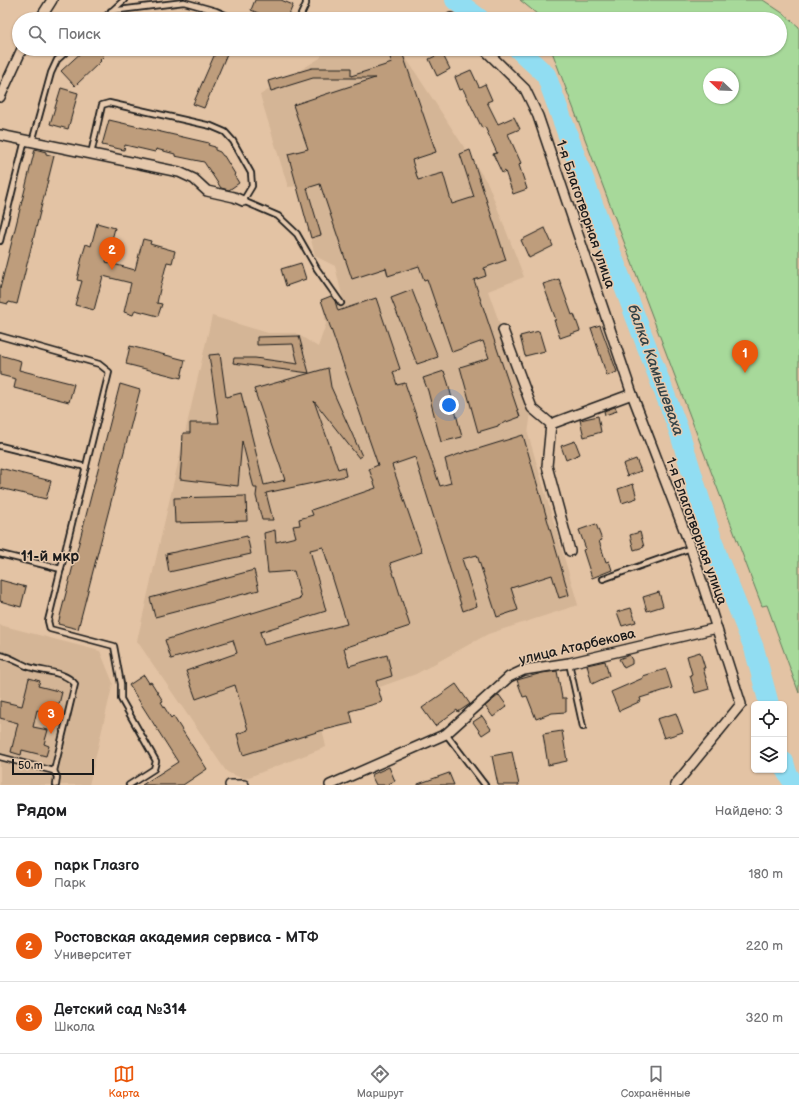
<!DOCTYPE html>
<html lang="ru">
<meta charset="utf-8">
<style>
body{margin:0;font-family:"Balsamiq Sans",sans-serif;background:#f2f2f2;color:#202124}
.controls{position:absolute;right:12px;bottom:12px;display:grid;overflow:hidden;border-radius:6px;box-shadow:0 1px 3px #0004}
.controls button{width:36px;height:36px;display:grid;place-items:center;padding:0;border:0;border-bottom:1px solid #e0e0e0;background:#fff;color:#202124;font:20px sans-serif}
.compass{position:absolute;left:703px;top:68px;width:36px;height:36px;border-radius:50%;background:#fff;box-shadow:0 1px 3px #0004;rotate:293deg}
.scale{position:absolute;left:12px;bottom:10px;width:82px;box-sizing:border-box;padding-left:4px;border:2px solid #1c1c1c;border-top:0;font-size:11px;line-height:14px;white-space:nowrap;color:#1c1c1c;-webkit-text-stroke:3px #e6c9ad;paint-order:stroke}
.you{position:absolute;left:449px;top:405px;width:14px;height:14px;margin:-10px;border:3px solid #fff;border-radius:50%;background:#1a73e8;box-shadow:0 0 0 6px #1a73e833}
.badge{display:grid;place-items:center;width:26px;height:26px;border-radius:50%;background:#ea580c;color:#fff;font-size:13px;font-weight:700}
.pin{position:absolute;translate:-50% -33px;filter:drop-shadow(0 1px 2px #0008)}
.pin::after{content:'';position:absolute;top:21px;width:14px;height:12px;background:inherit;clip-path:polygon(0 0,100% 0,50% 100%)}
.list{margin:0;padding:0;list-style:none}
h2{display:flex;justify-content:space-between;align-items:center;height:52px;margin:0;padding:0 16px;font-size:17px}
h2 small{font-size:13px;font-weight:400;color:#757577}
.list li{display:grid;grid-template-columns:26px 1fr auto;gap:12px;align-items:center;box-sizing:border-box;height:72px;padding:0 16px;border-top:1px solid #e0e0e0}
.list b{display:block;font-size:15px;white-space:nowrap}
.list p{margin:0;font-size:13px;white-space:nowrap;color:#757577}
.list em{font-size:13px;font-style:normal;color:#757577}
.icon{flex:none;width:22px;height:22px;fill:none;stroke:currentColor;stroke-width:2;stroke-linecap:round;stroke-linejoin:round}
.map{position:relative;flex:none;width:799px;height:785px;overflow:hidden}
.search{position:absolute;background:#fff;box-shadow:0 1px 3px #0004;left:12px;right:12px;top:12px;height:44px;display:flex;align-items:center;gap:10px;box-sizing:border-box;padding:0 14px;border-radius:22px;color:#757577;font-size:15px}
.sheet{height:268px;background:#fff}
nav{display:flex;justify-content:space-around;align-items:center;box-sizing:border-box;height:56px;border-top:1px solid #e0e0e0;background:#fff;font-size:11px;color:#757577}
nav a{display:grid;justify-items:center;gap:2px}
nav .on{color:#ea580c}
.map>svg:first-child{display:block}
.built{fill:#d4b596}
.green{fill:#a7d99a;stroke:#627a5b;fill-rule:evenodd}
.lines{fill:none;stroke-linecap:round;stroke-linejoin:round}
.river{stroke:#91ddf2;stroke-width:20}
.building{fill:#be9d7c;stroke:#1c1c1c;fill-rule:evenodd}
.service-casing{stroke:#1c1c1c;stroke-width:8}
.minor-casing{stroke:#1c1c1c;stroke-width:12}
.service{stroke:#e6c9ad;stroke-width:4.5}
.minor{stroke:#e6c9ad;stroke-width:9}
.labels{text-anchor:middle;stroke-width:3;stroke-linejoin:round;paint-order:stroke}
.street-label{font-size:14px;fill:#1c1c1c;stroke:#e6c9ad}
.water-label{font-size:15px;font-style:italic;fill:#334347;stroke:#e6c9ad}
.neighbourhood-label{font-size:15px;font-weight:bold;fill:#1c1c1c;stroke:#e6c9ad}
</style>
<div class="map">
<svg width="799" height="785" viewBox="0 0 799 785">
<rect width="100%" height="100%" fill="#e3c3a4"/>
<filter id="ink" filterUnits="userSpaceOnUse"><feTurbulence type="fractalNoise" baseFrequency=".025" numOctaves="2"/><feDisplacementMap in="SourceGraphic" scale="8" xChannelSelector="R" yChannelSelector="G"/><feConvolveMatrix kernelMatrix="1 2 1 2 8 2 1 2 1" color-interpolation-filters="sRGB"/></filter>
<g filter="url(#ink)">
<g class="built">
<path d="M325 49H380L406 58 488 184 524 277 488 291 531 412 528 434 578 605 488 634 416 674 318 709 326 747 244 779 229 773 226 771 137 641 212 316 268 333H296L318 347 326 324 323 307 343 300 335 266 315 256 298 186 288 187 260 95 320 58Z"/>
<path d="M0 625 100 651 113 683 89 785H0Z"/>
</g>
<path class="green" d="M520 0H763L784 14 799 27V693L767 605 762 606 551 49H780V19H543ZM709 74H733V98H709Z"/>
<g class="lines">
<g class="river">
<path d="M455 0 480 19"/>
<path d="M518 49 546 75 602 229 679 431 718 558 754 648 769 704"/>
<path d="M784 762 787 773 795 785"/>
</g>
</g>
<g class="building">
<path d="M255 0H281L293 5 287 19H272L251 10Z"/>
<path d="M85 49H97L104 56 100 60 101 61 75 86 61 71Z"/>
<path d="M217 49H229L204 108 193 104Z"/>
<path d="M387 49H401L436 152 412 160 418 180 443 173 452 204 474 197 460 154 470 150 506 260 484 268 486 276 474 280 520 417 498 425V426L478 432 460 367 489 358 483 341 452 352 427 279 424 280 419 266 388 276 386 268 352 279 320 184 307 188 321 235 311 238 288 154 308 149 293 105 375 78H313L271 91 268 81 312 68H351V76L392 63Z"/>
<path d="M442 53 450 69 437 76 429 59Z"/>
<path d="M471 70 479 87 485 84 492 100 487 102 498 124 514 117 520 129 508 134 521 163 519 165 527 189 513 194 505 171 502 173 493 154 497 153 485 127 482 128 463 89 460 90 455 77Z"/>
<path d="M61 88 78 93 68 129 50 124Z"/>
<path d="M109 120 209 143 208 145 215 147V150L220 152 223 156H224L235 174 234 175 239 183 229 190 221 188 204 162 175 156V154L156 149 155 152 125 145 124 150 102 145Z"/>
<path d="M35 149 46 152V154L54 156 17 304 9 302 8 304 0 302V289Z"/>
<path d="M97 223 115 228 106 262 135 270 143 239 151 241 150 244 175 251 172 263 167 262 160 289 157 303 162 304 158 316 135 310 133 315 124 312 131 283 103 276 94 310 75 305 82 281 77 280 82 257 86 244 91 246Z"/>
<path d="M545 228 553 246 529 258 521 240Z"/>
<path d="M301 263 306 279 286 286 281 269Z"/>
<path d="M559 279 572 315 574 314 580 331 560 338 554 320H556L543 284Z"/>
<path d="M412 290 438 357 417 364 391 298Z"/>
<path d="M331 296 335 301 338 311 376 298 400 369 393 372 397 385 405 383 440 486 451 483 445 459 468 451V452L523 435 569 595 559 598 552 575 511 588 518 610 497 617 477 555 462 559 477 606 463 611 415 457 392 465 422 552 390 563 410 626 344 648 349 666 387 655 392 676 376 681 382 702 350 711 353 723 320 731 243 755 237 734 248 730 235 685 196 699 186 671 237 653 233 640 171 659 165 640 301 598 294 571 268 573 264 533 275 530 276 542 296 537 293 526 300 525 299 519 313 515 311 510 376 488 369 469 378 465 321 300ZM323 547 347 624 264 645 260 632 326 611 310 550Z"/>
<path d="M600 325 617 372 607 376 591 328Z"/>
<path d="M539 331 545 351 525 356 520 336Z"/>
<path d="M299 336 309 373 233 363 234 358H255L298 364 293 344 257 345V337Z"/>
<path d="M130 346 185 360 181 378 126 364Z"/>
<path d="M220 354 226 397 241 393 264 485 285 480 254 389 328 368 331 387 362 456 359 458 314 401 338 469 344 467 346 476 266 493 273 520H262L256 496 257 488H254L242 441 238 486 180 479 182 455 183 433H190V423H219L209 355Z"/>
<path d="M0 355 21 361 19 370 74 384 69 402 14 388 16 379 0 375Z"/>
<path d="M444 371 448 383 462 437 441 442 428 391 423 378Z"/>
<path d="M120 384 140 390 78 629 58 624Z"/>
<path d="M615 407 617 411 605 415 604 411Z"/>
<path d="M598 416 601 432 584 437 580 420Z"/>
<path d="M575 441 580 454 566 460 561 446Z"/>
<path d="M636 459 641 471 627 476 623 464Z"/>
<path d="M0 468 51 481 46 499 0 488Z"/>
<path d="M633 484 637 498 622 503 618 489Z"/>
<path d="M246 496 247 521 175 523 174 498Z"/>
<path d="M596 524 602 540 599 541 606 562 609 561 612 570 592 578 583 550 586 549 579 530Z"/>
<path d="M640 532 644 547 634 550 630 535Z"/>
<path d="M247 536 251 554 169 572 166 554Z"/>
<path d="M254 570 259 590 155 617 150 598Z"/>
<path d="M0 580 26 587 21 607 0 601Z"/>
<path d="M659 592 663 606 647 611 643 597Z"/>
<path d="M631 608 636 622 622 626 617 612Z"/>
<path d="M700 652 705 668H703L709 689 695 693 690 675 692 674 687 656Z"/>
<path d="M629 655 632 660V664L624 668 619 659Z"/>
<path d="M605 661 609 676 592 684 587 665Z"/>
<path d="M666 669 672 688 640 698 641 701 619 711 611 692 643 678V676Z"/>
<path d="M557 671 562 698H566V712L552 713 536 719 527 696 523 697 517 680 542 673Z"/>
<path d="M144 675 149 683 151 682 163 701 161 702 171 718 173 716 207 769 183 785H142L178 762 129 685Z"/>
<path d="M29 678 40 681 38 686 62 692 59 704 55 703 52 714 37 710 33 727 48 730 44 744 49 746 46 756 22 750 21 755 11 752 18 723 0 718V701L22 706Z"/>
<path d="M456 684 470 704 458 712 457 710 435 726 422 708Z"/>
<path d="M499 695 507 706 493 717 485 706Z"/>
<path d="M676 713 683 732 664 738 657 719Z"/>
<path d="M482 716 491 729 482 735 473 722Z"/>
<path d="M562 731 567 761 548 765 543 734Z"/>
<path d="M512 752 519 785H498L492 756Z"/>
<path d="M389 767 395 781 386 785H376L371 775Z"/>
<path d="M449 773 454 785H418V784Z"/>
</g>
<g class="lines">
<g class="service-casing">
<g id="service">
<path d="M111 11 184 2 216 11 234 19"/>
<path d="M103 19 124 0"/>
<path d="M299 19 306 4V0"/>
<path d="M32 142 51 73 57 60 69 49"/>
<path d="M91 154 102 105 109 103 211 126 225 132 233 141 251 173 252 186 243 201 278 216 297 234 317 269 341 303"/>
<path d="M0 241 25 140"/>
<path d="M0 336 99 364 109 372 48 621 50 629 114 646 121 684V699L156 761 154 769 129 785"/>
<path d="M0 446 86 467"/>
<path d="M0 554 61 569"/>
<path d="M603 579 691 548"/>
<path d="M0 655C10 657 19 663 29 667 43 672 65 671 75 684L54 771 0 757"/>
<path d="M569 663 583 727"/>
<path d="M446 734 485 785"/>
<path d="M54 771 57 777 56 785"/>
</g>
</g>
<g class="minor-casing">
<g id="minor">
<path d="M451 18 452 19"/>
<path d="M40 19 52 0"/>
<path d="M484 49 525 89 538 116 632 394 691 548 741 704 675 785"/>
<path d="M0 97 22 49"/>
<path d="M0 135 179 172 194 179 207 191 234 197 243 201"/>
<path d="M503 330 532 408 551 424 547 466 570 551"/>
<path d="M551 424 632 394"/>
<path d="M230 785H244"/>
<path d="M330 785 446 734 509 677 524 670 569 663 717 628"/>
</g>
</g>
<use href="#service" class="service"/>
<use href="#minor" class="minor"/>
</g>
</g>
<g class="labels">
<g class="street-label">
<text transform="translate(586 214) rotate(71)" y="5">1-я Благотворная улица</text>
<text transform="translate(697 531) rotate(70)" y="5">1-я Благотворная улица</text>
<text transform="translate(577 646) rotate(-13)" y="5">улица Атарбекова</text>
</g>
<g class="water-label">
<text transform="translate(656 370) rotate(70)" y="5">балка Камышеваха</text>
</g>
<g class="neighbourhood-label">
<text x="50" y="561">11-й мкр</text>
</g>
</g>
</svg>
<div class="controls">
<button><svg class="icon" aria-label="locate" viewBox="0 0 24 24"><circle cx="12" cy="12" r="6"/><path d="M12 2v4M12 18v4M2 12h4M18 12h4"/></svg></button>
<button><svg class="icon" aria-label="layers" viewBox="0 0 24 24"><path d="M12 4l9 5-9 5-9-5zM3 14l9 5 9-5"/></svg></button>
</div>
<svg class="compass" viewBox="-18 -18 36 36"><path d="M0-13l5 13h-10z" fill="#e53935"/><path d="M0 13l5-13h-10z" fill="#757577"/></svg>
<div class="scale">50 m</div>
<div class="you"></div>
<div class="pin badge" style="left:745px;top:373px">1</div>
<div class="pin badge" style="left:112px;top:270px">2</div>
<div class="pin badge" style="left:51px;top:734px">3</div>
<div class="search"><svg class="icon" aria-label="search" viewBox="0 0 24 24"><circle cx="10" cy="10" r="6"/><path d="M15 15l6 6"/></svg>Поиск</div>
</div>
<section class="sheet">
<h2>Рядом<small>Найдено: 3</small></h2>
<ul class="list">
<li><span class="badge">1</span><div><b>парк Глазго</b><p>Парк</p></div><em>180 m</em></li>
<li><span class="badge">2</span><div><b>Ростовская академия сервиса - МТФ</b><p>Университет</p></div><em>220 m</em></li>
<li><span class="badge">3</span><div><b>Детский сад №314</b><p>Школа</p></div><em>320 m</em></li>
</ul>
</section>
<nav>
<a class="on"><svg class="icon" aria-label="map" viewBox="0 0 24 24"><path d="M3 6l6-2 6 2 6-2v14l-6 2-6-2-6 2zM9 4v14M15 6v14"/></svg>Карта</a>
<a><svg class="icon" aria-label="directions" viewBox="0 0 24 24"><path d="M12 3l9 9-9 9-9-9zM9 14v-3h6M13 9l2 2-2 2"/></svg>Маршрут</a>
<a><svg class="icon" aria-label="saved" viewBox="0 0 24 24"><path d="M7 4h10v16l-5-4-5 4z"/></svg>Сохранённые</a>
</nav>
